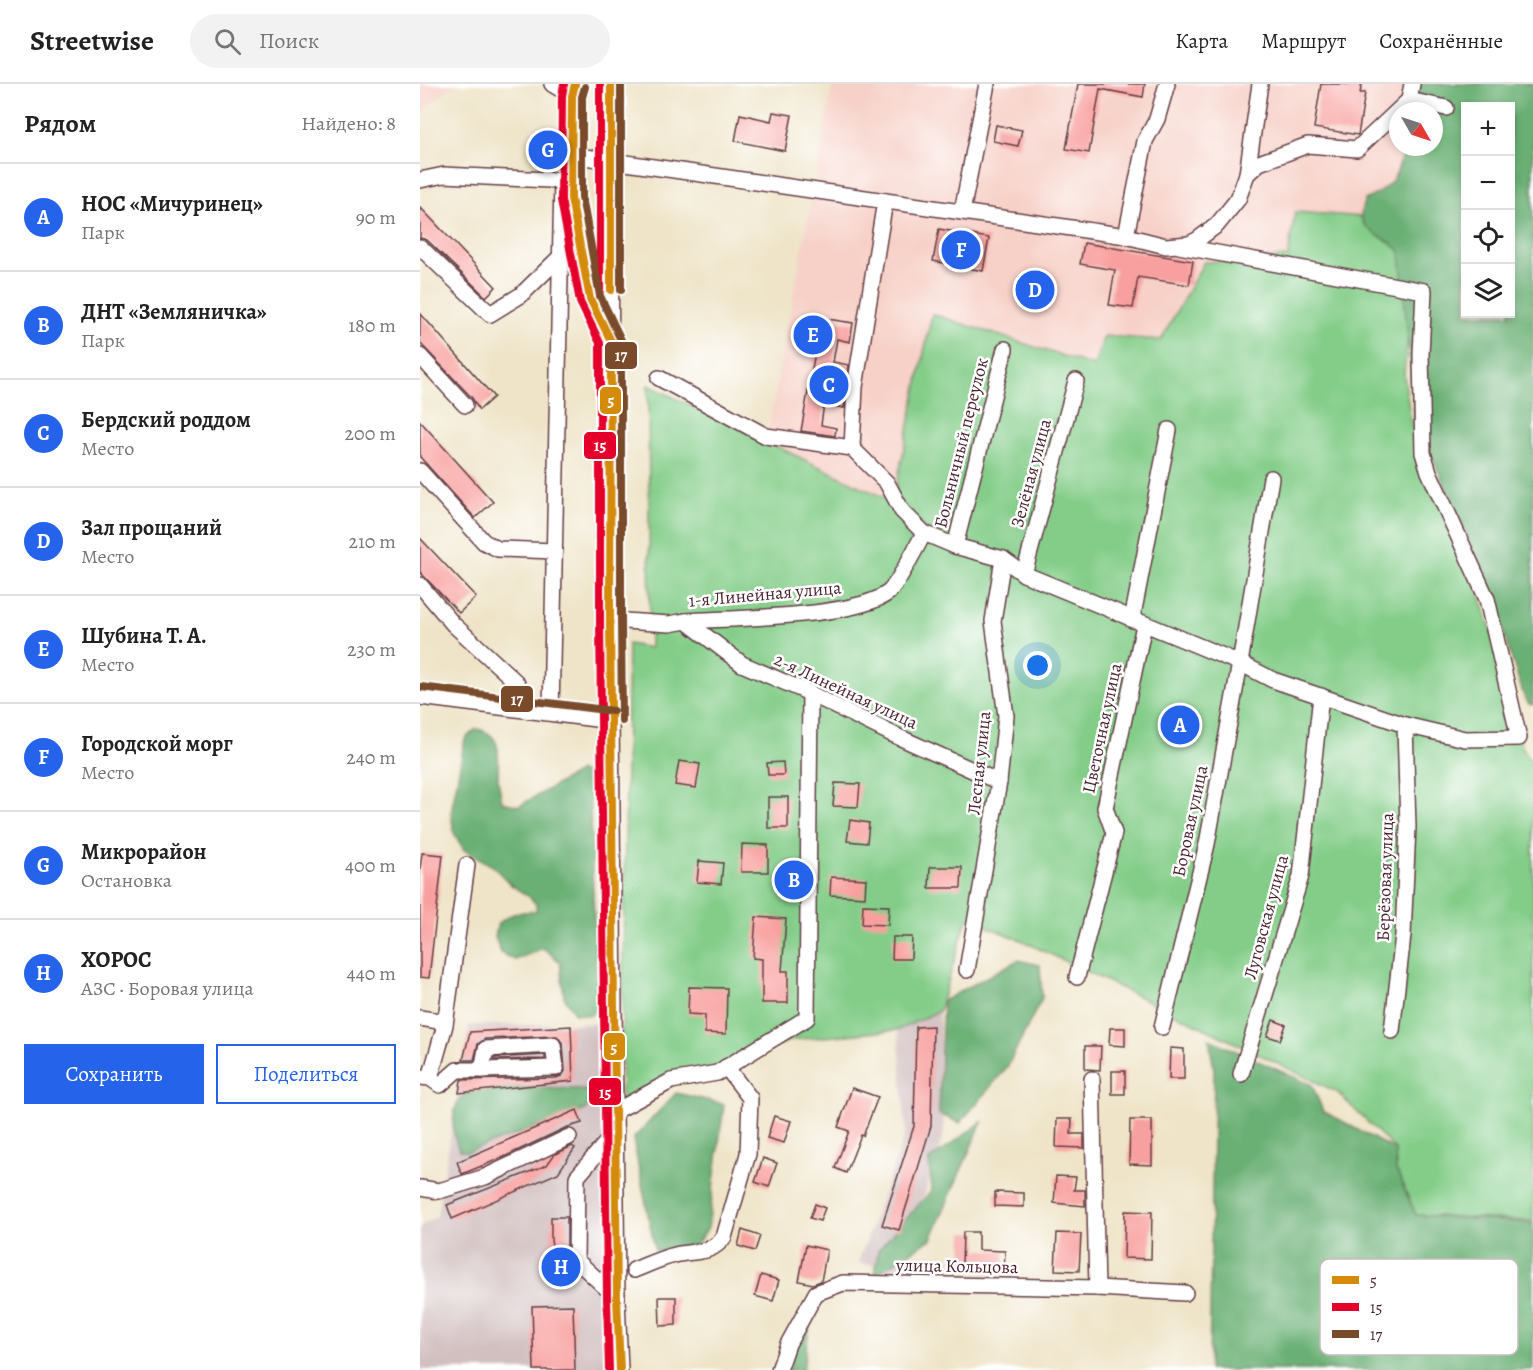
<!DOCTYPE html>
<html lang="ru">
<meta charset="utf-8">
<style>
body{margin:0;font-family:Alegreya,serif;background:#f2f2f2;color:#222}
.controls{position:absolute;right:18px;top:18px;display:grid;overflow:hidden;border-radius:0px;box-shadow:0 3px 9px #0003}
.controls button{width:54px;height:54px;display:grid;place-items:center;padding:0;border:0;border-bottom:2px solid #e0e0e0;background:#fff;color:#222;font:30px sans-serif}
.compass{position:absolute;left:969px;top:18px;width:54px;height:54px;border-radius:50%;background:#fff;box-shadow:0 3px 9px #0003;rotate:129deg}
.you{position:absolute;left:618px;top:582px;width:21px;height:21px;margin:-15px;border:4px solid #fff;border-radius:50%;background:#1a73e8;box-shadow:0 0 0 9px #1a73e833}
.badge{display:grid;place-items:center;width:39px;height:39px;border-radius:50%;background:#2563eb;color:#fff;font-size:20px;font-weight:700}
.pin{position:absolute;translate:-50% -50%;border:3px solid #fff;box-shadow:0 2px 6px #0006}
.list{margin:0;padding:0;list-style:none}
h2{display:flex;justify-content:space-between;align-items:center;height:78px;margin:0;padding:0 24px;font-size:26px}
h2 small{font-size:20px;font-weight:400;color:#767676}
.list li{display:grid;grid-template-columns:39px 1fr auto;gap:18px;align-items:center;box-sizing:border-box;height:108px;padding:0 24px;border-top:2px solid #e0e0e0}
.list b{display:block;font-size:22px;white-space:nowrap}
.list p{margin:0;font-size:20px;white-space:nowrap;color:#767676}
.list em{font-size:20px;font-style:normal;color:#767676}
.actions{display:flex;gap:12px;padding:18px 24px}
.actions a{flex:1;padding:14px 0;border:2px solid #2563eb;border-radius:0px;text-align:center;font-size:21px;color:#2563eb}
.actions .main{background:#2563eb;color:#fff}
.icon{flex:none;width:33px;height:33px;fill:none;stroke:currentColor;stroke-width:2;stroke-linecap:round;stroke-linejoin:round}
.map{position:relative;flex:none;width:1113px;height:1286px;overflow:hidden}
header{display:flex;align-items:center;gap:36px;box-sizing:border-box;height:84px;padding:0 30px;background:#fff;border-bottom:2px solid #e0e0e0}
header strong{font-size:28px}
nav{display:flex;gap:33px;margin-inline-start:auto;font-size:21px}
.search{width:420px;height:54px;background:#f2f2f2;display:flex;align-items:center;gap:15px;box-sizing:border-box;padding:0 21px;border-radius:33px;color:#767676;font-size:22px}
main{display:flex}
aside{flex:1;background:#fff}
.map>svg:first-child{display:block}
.built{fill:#f7d1c8}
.industrial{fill:#d2bfc0}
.green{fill:#84cd89;stroke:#67765a;stroke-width:1.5}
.forest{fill:#6bb075;stroke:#5a6850;stroke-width:1.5;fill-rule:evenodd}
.building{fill:#f8a09f}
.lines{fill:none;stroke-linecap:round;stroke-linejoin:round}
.minor-casing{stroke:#633d43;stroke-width:18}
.minor{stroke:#fff;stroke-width:15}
.bus-1-casing{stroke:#fff;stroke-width:12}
.bus-2-casing{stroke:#fff;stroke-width:12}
.bus-3-casing{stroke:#fff;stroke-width:12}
.bus-1{stroke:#d48b09;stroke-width:8}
.bus-2{stroke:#e4002b;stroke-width:8}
.bus-3{stroke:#7a4b2a;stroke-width:8}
.labels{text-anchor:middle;stroke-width:5;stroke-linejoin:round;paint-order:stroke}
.street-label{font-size:18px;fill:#4a1f2b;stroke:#fff}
.key{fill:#fff;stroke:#c9bcbf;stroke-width:1.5}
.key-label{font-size:16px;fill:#4a1f2b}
.line-badge{stroke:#fff;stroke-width:2}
.badge-label{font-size:16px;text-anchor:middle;font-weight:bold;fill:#fff}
</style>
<header>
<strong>Streetwise</strong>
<div class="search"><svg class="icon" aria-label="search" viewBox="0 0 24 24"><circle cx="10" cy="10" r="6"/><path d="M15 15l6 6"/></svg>Поиск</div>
<nav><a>Карта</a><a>Маршрут</a><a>Сохранённые</a></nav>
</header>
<main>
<aside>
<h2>Рядом<small>Найдено: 8</small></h2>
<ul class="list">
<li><span class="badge">A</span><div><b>НОС «Мичуринец»</b><p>Парк</p></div><em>90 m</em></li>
<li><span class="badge">B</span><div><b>ДНТ «Земляничка»</b><p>Парк</p></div><em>180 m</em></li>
<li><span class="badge">C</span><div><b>Бердский роддом</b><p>Место</p></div><em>200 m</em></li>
<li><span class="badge">D</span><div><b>Зал прощаний</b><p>Место</p></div><em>210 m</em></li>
<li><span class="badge">E</span><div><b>Шубина Т. А.</b><p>Место</p></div><em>230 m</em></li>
<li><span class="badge">F</span><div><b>Городской морг</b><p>Место</p></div><em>240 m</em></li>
<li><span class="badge">G</span><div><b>Микрорайон</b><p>Остановка</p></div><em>400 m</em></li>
<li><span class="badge">H</span><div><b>ХОРОС</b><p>АЗС · Боровая улица</p></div><em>440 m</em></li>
</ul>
<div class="actions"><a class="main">Сохранить</a><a>Поделиться</a></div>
</aside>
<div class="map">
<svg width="1113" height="1286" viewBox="0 0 1113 1286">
<rect width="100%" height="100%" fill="#fff"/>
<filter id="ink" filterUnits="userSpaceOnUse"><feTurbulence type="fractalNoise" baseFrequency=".0167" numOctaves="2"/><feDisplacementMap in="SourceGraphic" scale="12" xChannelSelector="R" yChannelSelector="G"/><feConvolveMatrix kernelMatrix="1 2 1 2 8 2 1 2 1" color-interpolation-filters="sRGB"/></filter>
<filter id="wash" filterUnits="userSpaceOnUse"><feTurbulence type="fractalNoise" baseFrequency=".008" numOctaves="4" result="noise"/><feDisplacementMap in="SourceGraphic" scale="24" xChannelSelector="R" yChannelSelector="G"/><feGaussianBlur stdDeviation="1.35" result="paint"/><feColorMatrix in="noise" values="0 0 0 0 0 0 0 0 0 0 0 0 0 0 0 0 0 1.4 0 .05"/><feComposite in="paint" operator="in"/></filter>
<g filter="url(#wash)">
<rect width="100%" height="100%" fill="#efe4c8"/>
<g class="built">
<path d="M0 0H34L0 29Z"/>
<path d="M413 0H1008L1006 27H978V63H1004L999 137 868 173 784 178 741 256 684 252 674 282 512 230 473 418 346 357Z"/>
</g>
<g class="industrial">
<path d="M519 927 524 1049 481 1185 438 1179 486 1048 478 946Z"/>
<path d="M187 940 185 1286H0V1143L17 1132 49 941Z"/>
</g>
<path class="green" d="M875 128 999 137 984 291 991 339 1052 486 1075 559 1102 663 1113 682V1137L996 1131 976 1086 975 1065 917 1008 601 856 547 835 519 927 478 946 372 956 233 1007 201 1022 208 560 230 564 228 301 473 418 512 230 674 282 684 252 741 256 784 178 868 173Z"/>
<g class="forest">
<path d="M1000 0H1113V621L1109 620 1104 612 1065 493 995 334 980 168C970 150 929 151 945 116 974 102 977 94 984 63H1014V27H993ZM1046 22H1090V230H1046Z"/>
<path d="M56 645C84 649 78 674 78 695 79 703 81 711 82 718L99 722 160 687 169 692 177 922 171 931 155 930 144 913 140 878 123 864 95 876 81 869 75 853 78 839 95 829 116 827V820L108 812 91 801 73 782 44 766 34 749 31 729 45 655Z"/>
<path d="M598 876 620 881 622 914 587 983 540 1039 519 1030 523 917Z"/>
<path d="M789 955 892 1001 903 1027 975 1066 976 1086 996 1131 1113 1139V1286H789L794 986Z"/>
<path d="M61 1003 161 1005C173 1009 173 1016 165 1026L47 1068 39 1066C32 1049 29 1025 44 1011 48 1007 56 1005 61 1003Z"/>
<path d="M256 1009 304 1020 288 1144 268 1172 235 1166 213 1055Z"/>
<path d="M562 1038 511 1155 455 1191 458 1166 512 1106 509 1076Z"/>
<path d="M390 1238 383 1286H368L375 1263Z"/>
</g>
<g id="blocks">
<g class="building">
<path d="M658 0H725L723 13 680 5 669 69 646 65Z"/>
<path d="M901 0H942L940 9H945L938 51 894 44Z"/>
<path d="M353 28 372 31 365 67 315 57 320 30 351 37Z"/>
<path d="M576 41 602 46 598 62 573 57Z"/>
<path d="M0 123 76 203 66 213 7 156 0 154Z"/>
<path d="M519 145 569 154 563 187 513 177Z"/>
<path d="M664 159 773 177 769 201 718 193 713 224 689 221 695 186 660 180Z"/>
<path d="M607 188 629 192 624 225 601 221Z"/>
<path d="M0 229 74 313 59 326 52 314 0 259Z"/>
<path d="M401 234 433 239 430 258 417 255 413 278 429 281 424 324 404 320 401 341 416 344 415 352 381 347Z"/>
<path d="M0 337 73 418 55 434 0 373Z"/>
<path d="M0 454 56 513 39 529 0 488Z"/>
<path d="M259 677 280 680 276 704 255 701Z"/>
<path d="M363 678 364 691H348L347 679Z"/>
<path d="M415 699 440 700 438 723 413 722Z"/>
<rect x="348" y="713" width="20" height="31"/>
<path d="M430 736 449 739 447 759 427 757Z"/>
<path d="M322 760 348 761V788H321Z"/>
<path d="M2 769 23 771 9 894 0 893V785Z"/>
<path d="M279 777 303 779 301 800 277 798Z"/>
<path d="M510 783H542L541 804H509Z"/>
<path d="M411 793 446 795 445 813 410 811Z"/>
<path d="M443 821 469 822 468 841 442 840Z"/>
<path d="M336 833 366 835 362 887H368V919H342V875L333 874Z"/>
<path d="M473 853H492L491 875H472Z"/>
<path d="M269 903 307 904 306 950 285 949V931L268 930Z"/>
<path d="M853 936 866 941 860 956 847 952Z"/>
<path d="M151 942 153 997 39 1009 41 996 136 994 142 992 145 987 143 960 137 952 65 955 58 960 54 976H43L50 948Z"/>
<path d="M513 942 511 1042 479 1146 462 1141 494 1042 496 943Z"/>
<path d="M690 944H705V962L689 961Z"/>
<path d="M665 962H681L680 986 665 985Z"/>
<path d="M750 964 764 965V995H749Z"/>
<path d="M125 971V975L74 976V974Z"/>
<rect x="692" y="987" width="13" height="23"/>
<path d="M432 1004 458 1013 443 1052 441 1051 426 1089 415 1084 429 1047 418 1043Z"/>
<path d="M157 1026 162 1039 145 1044 84 1073 42 1090 37 1078Z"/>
<path d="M354 1032 371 1037 364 1059 347 1054Z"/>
<path d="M637 1035H652L651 1050H664V1064L636 1063Z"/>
<path d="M710 1036H732V1081L709 1080Z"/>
<path d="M152 1062 155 1064 138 1089 32 1135 27 1121 127 1081 134 1071Z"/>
<path d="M343 1074 357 1079 349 1103 335 1098Z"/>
<path d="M636 1092 656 1093 654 1106H665V1122L634 1119Z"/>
<path d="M575 1108 604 1109V1123L575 1122Z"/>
<path d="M395 1120 405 1124 400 1137 390 1134Z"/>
<path d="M705 1127 732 1128 731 1175 704 1174Z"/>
<path d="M131 1133H147V1189L136 1190 135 1176 131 1157Z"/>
<path d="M322 1146 340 1152 335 1167 318 1162Z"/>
<path d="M543 1148H558V1166L585 1167 584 1187H563V1183H542Z"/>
<path d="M637 1149 661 1150 659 1187 635 1186Z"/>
<path d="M386 1161 407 1166 401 1197 393 1200 379 1197Z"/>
<path d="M341 1191 359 1196 353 1217 335 1212Z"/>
<path d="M239 1213H256V1241L240 1242Z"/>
<path d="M153 1221 155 1286H114L112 1222Z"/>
</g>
</g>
</g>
<g filter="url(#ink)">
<use href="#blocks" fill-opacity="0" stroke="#633d43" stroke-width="1.5"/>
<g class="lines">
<g class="minor-casing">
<g id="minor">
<path d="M132 0 152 12"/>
<path d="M155 0 152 12 151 114 170 215 190 254"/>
<path d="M191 0 190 536 197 1214 200 1286"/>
<path d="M989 16 992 0"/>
<path d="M151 71 706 152 725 57 737 35 747 0"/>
<path d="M827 90 840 0"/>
<path d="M0 96 24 91 151 97"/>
<path d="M542 128 567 0"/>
<path d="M706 152 746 162 769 160 777 156 797 141 818 115 827 90 839 79 888 61 937 65 989 16 1026 24"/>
<path d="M0 163 70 230 101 211 141 172"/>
<path d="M0 272 45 321"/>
<path d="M239 294 346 352 432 364 435 303 465 117"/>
<path d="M432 364 467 399 482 427 504 449 535 462 583 475 604 490 820 579 853 596 985 641 1045 655 1099 654 1067 515 1009 388 1003 369 1001 270 1004 207 759 162"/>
<path d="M0 387 64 458 78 465 135 467"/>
<path d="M535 462 585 265"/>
<path d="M604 490 656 297"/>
<path d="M0 501 33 540 96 598 110 627"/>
<path d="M190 536 249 540 266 537C310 534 438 534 469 508 477 501 497 462 504 449"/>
<path d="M712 536 749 346"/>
<path d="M266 537 322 580 385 607 472 650 579 698"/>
<path d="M0 613 192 637"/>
<path d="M131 629 142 96"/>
<path d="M547 886 579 698 586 632 573 537 583 475"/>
<path d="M657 893 694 749 685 724 724 541"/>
<path d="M0 934 25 938"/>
<path d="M742 943 787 760 820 579 851 394"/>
<path d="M972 947 983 851 988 743 985 641"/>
<path d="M133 961 136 984 62 986 66 965Z"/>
<path d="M821 990 881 792 901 612"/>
<path d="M0 993 10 994 20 1001 37 986H62"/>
<path d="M10 994 25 941 47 781"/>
<path d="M672 995 677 1204"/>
<path d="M196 1027 251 997 297 989 387 934 390 609"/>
<path d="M196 1047 157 1093 156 1176 197 1214"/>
<path d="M0 1104 19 1107 65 1093 149 1053"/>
<path d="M214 1186C227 1181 241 1174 255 1171 275 1166 291 1171 304 1153L328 1070 330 1014 306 983"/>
<path d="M359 1286 368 1260 396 1209 423 1199 677 1204 765 1209"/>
</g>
</g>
<use href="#minor" class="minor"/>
<g class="bus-1-casing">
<g id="bus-1">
<path d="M155 0 152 12 151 114 170 215 191 257 190 536 197 1214 200 1286"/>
<path d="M191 0V206"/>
</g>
</g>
<g class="bus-2-casing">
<g id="bus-2">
<path d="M144 0 142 12 141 116 160 218 180 259V536L187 1214 189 1286"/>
<path d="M180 0V206"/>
</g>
</g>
<g class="bus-3-casing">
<g id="bus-3">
<path d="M201 0V206"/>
<path d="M165 3 162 13V113L180 212 201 256V536L202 637"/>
<path d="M1 603 193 627"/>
</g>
</g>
<use href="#bus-1" class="bus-1"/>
<use href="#bus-2" class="bus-2"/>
<use href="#bus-3" class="bus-3"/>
</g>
</g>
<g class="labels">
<g class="street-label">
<text transform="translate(541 359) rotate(-76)" y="6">Больничный переулок</text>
<text transform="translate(611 389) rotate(-75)" y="6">Зелёная улица</text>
<text transform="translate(345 510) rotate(-5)" y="6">1-я Линейная улица</text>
<text transform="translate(426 607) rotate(25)" y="6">2-я Линейная улица</text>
<text transform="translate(682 644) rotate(-78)" y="6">Цветочная улица</text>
<text transform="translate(559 679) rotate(-84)" y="6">Лесная улица</text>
<text transform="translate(770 737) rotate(-78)" y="6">Боровая улица</text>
<text transform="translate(965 793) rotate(-88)" y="6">Берёзовая улица</text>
<text transform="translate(846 833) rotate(-75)" y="6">Луговская улица</text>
<text transform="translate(537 1182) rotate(1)" y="6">улица Кольцова</text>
</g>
</g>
<rect x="900" y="1175" width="198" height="96" rx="9" class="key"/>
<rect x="912" y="1192" width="27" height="8" fill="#d48b09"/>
<rect x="912" y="1219" width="27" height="8" fill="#e4002b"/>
<rect x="912" y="1246" width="27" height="8" fill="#7a4b2a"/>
<g class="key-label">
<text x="950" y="1202">5</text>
<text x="950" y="1229">15</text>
<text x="950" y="1256">17</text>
</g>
<g class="line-badge">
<rect x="184" y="257" width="34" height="29" rx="6" fill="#7a4b2a"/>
<rect x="179" y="302" width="23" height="29" rx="6" fill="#d48b09"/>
<rect x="163" y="347" width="34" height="29" rx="6" fill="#e4002b"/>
<rect x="80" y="601" width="34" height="28" rx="6" fill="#7a4b2a"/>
<rect x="183" y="948" width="23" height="29" rx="6" fill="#d48b09"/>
<rect x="168" y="993" width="34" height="29" rx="6" fill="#e4002b"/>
</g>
<g class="badge-label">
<text x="201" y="277">17</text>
<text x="191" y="322">5</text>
<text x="180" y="367">15</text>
<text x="97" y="621">17</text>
<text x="194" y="969">5</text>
<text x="185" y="1014">15</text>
</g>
</svg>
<div class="controls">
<button>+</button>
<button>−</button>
<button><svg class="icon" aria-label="locate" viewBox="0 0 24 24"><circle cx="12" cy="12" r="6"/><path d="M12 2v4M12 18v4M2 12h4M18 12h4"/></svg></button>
<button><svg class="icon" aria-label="layers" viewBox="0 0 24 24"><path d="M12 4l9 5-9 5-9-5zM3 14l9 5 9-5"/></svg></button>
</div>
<svg class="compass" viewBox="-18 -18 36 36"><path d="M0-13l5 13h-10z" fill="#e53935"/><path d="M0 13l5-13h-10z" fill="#767676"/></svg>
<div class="you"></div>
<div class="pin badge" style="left:760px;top:641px">A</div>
<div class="pin badge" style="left:374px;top:796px">B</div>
<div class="pin badge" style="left:409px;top:301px">C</div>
<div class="pin badge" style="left:615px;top:206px">D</div>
<div class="pin badge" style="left:393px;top:251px">E</div>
<div class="pin badge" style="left:541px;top:166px">F</div>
<div class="pin badge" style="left:128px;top:66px">G</div>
<div class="pin badge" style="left:141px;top:1183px">H</div>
</div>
</main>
